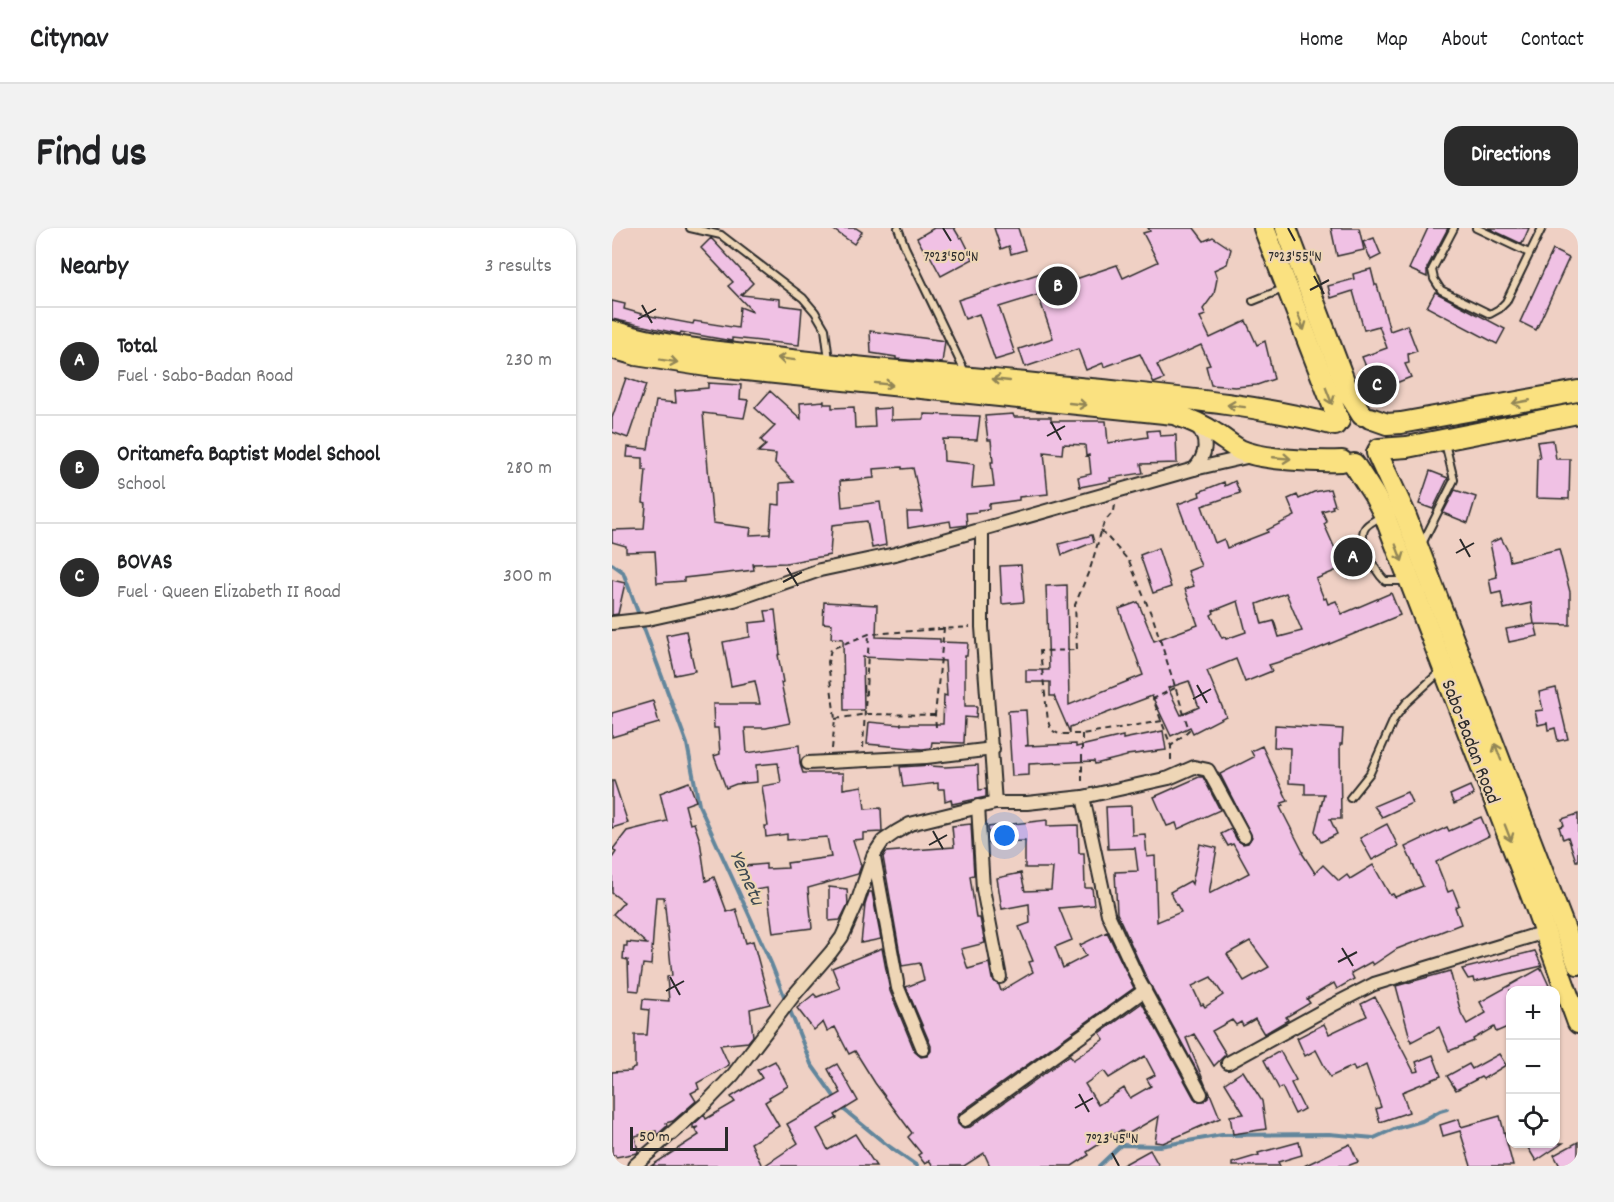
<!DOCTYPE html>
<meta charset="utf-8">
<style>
body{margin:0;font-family:Dekko,sans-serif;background:#f2f2f2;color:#202124}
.controls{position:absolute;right:18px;bottom:18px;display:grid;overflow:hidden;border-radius:12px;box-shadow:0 2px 4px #0004}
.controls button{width:54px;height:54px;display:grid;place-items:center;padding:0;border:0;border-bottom:2px solid #e0e0e0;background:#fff;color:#202124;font:30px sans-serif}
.scale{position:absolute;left:18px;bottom:15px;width:98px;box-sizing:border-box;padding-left:6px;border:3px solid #2b2b2b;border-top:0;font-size:16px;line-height:21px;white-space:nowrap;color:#2b2b2b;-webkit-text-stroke:4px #eed6b6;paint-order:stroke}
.you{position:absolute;left:393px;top:608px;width:21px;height:21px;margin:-15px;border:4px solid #fff;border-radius:50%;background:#1a73e8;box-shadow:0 0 0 9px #1a73e833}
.badge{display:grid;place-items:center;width:39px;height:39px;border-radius:50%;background:#2b2b2b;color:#fff;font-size:20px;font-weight:700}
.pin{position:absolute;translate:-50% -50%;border:3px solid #fff;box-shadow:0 2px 6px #0006}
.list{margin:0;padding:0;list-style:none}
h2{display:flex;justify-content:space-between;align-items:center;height:78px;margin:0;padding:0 24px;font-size:26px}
h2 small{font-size:20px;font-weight:400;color:#757577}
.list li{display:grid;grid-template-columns:39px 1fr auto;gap:18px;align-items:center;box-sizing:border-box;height:108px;padding:0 24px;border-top:2px solid #e0e0e0}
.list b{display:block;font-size:22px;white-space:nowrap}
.list p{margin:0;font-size:20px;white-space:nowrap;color:#757577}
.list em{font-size:20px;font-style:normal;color:#757577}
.icon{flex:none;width:33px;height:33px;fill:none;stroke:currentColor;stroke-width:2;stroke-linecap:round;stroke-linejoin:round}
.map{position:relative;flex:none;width:966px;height:938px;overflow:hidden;border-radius:18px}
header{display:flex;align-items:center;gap:36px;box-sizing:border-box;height:84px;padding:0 30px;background:#fff;border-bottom:2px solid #e0e0e0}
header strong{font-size:28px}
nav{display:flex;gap:33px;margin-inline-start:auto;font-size:21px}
.intro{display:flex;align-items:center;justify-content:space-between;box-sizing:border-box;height:144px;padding:0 36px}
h1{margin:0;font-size:42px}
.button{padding:15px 27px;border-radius:18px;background:#2b2b2b;color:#fff;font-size:21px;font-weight:700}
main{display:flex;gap:36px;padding:0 36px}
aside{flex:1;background:#fff;border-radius:18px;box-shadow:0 2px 4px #0004}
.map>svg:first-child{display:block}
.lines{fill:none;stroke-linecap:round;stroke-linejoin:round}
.stream{stroke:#62869c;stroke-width:4}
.building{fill:#f0c1e4;stroke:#2b2b2b;stroke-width:1.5;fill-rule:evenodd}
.service-casing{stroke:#2b2b2b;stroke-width:10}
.minor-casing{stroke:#2b2b2b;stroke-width:16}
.trunk-casing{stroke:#2b2b2b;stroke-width:24}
.path{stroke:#2b2b2b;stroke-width:2;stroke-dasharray:6 4.5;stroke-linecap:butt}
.service{stroke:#eed6b6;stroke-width:6}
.minor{stroke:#eed6b6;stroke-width:12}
.trunk{stroke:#fae180;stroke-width:20}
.oneway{stroke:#928656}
.ticks{fill:none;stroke:#2b2b2b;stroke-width:2}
.labels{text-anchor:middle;stroke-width:4.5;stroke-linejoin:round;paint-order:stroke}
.street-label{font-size:20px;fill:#2b2b2b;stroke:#eed6b6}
.water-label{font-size:21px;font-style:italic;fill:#3d4951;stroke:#eed6b6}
.ticks-label{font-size:15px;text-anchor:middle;fill:#2b2b2b;stroke:#eed6b6;stroke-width:4.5;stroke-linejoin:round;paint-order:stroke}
</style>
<header>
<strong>Citynav</strong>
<nav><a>Home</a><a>Map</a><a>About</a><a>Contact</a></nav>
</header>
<div class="intro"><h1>Find us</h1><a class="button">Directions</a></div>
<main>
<aside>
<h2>Nearby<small>3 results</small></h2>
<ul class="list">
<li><span class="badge">A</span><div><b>Total</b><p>Fuel · Sabo-Badan Road</p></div><em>230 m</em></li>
<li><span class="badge">B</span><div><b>Oritamefa Baptist Model School</b><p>School</p></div><em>280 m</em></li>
<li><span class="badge">C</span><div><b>BOVAS</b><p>Fuel · Queen Elizabeth II Road</p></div><em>300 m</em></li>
</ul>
</aside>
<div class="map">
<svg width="966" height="938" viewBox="0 0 966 938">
<rect width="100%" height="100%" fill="#efd0c4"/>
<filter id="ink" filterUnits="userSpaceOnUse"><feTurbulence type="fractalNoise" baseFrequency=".0167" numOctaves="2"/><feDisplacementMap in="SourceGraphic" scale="12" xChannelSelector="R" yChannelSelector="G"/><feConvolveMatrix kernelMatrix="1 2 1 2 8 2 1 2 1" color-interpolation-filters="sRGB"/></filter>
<g filter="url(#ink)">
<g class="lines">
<g class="stream">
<path d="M0 336 11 344 75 516 87 577 159 735 174 773"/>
<path d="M177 780 199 836 224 871"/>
<path d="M230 880 275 917 305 938"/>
<path d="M487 938 509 917 548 918 610 907 717 906 762 910 782 901 810 893 828 883 835 881"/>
</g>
</g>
<g class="building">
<path d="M219 0H244L250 4 242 16Z"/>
<path d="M322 0H342L348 10 350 9 361 31 329 48 315 22 313 24 305 10Z"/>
<path d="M382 0H406L413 22 399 26 397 18 389 21Z"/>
<path d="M536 0H582L592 13 601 9 619 21 615 36 602 42 605 51 602 66 591 81 594 87 588 89 598 110 634 93 645 117 653 113 662 151 645 157 623 159 599 157 594 138 598 137 589 117 545 137 552 151 542 155 528 126 492 139 491 135 474 142 466 121 413 139 407 121 441 110 426 67 387 79 403 126 383 132 367 86 353 91 346 72 438 42 443 58 505 37 511 50 546 34 531 5 538 3Z"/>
<path d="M719 0H747L752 22 725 28Z"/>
<path d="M816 0H836L815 40V49L797 41Z"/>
<path d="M876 0H917L910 16Z"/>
<path d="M99 10 141 55 129 67 168 71V77L190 80 187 117 120 110V113L69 104 68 106 0 91V73L13 76 12 81 33 87 81 96 82 93 126 100 128 79 141 84 116 58 121 54 89 20Z"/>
<path d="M762 10 769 27 759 32 751 14Z"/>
<path d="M941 22 957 30 924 102 908 94Z"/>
<path d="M759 41 763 57H765L778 103 795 97 805 123 796 126 797 135 793 136 799 149 764 163 750 129 775 120 767 98 752 102 741 63 719 70 716 58 742 51 741 46Z"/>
<path d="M823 64 893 101 885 116 815 79Z"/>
<path d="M258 103 333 113 330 135 284 131V129L259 125Z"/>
<path d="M14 150 34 157 16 210 0 204V190Z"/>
<path d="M96 155 129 157 128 171 136 172 132 190 91 185 101 295 139 300 138 307 158 306 160 276 168 277V255L182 254 163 235 164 226 146 224 154 217 149 212 163 198 143 180 158 163 189 191 188 175 212 173V176H220V180L242 179 243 200 263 199 262 181 279 180V192L312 191V186L368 188 365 212 331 211 332 233 362 236 360 260 382 258 379 234H381L379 212H376L373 188 401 186 402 189H439V193H494L496 215 536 209 535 203 547 202 548 208 564 207 565 235 529 236 531 245 498 250 499 253 468 259 466 249 479 246 477 227 474 228 473 217 451 216 450 226 432 224 436 266 407 269V272L377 276V281L366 282V284L354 285 355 297 339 299 338 293 296 300 295 284H311L301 240 290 241V239L261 241 262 250 228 253 230 279 268 274 274 317 260 320 255 293 220 297 218 327 174 335 141 336 142 342 72 350V353L45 355 43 323 14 324V318L0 314V302L32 301 34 276 31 275 34 242H31V230L15 229 16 219 36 221 44 173 64 175 63 163 96 160Z"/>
<path d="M941 212 944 231H958L957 271 924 270 925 230H928L925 214Z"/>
<path d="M818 243 836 250 821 281 807 276Z"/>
<path d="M623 253 628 265 590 278 603 315 612 311 615 320 656 304 655 302 683 288 676 271 685 267 687 271 702 264 718 261 723 277 720 278 721 280 710 283 715 294 712 296 724 323 747 314 758 341 736 350 732 339 704 351 712 371 714 370 716 376 724 373 730 386 779 365 788 387 693 426 657 437 660 443 633 454 624 431 595 443 614 488 581 505 578 499 559 508 540 468 458 499V505L442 468H438V454H414V442H437L434 358 455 357 457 477 531 447 507 381 526 374 542 413 586 397 573 361 582 358 576 343 589 338 566 276 588 268 587 264 612 254 613 258ZM674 365 690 403 667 409 662 393 650 396 645 376ZM626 373 634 404 614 411 613 409 610 410 599 387 602 385 601 383ZM577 453 587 479 569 487 556 460Z"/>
<path d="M843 262 864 269 856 295 831 285Z"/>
<path d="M480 307 482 314 450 327 447 316Z"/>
<path d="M889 310 896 323 898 333 947 321 958 364V397L923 396 926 408 897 414 894 401 922 396 919 375 892 381 889 364 880 366 877 351 885 349 878 315Z"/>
<path d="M546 320 559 359 541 365 528 327Z"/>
<path d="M409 337 412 374 390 376 388 338Z"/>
<path d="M0 352 13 355 6 386 0 387Z"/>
<path d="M212 374 265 377 264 409 328 411V414L356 415 355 428H353V478H365L364 490 353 489 352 515 320 514 319 520 310 521 255 516 257 494 289 497V496H331L332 467 335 468 333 433 251 429 252 482H232L231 411 219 410 220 396 211 395Z"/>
<path d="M163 382 168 426 166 427 171 454 169 455 178 495 154 500H133L135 525 187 517 188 536 191 545H231V561L250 558 253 581 269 580 270 604 251 605V611L241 612 249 638 246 646 196 660 200 700 161 705 155 660 136 663 133 638 154 636V641L176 640 175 635 219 629 215 609 175 612V606L154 609 153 598H156L150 558 169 555 166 535 144 537 145 554 124 556 114 560 102 528 108 526 106 500H102L101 476H148L143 453 119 458 111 414 138 409 137 395 155 393 153 383Z"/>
<path d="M74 403 83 443 63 447 54 407Z"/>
<path d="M944 460 956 511 946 513 943 500 936 502 935 495 926 497 923 483 931 482 927 464Z"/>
<path d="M41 473 47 495 0 509V485Z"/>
<path d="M414 482 416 517 413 518 464 516V519L511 508V511L551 503 554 522 515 527V528L483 536 482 533 417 536V547L400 548 396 483Z"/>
<path d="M663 497 731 501 730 516H728L729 591H718L725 606 709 614 703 603 712 566H693V556L677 555 678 520 662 519Z"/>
<path d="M650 518 676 573 670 575 671 578 668 579 691 624 690 625 703 645 711 637 727 653 735 647 738 651 761 637 778 667 781 666 783 669 811 658 793 619 835 599 837 603 869 589 877 608 824 634 836 664 841 662 847 677 843 679 849 696 785 721 761 737 759 734 739 745 742 751 725 761 722 755 695 771 698 775 674 789 676 792 652 806 643 791 631 798 629 794 624 797 620 792 600 803 614 826 602 838 582 806 574 810 595 861 534 749 505 685 503 644 526 643 523 620 496 621 494 579 519 578 520 607 533 606 535 629 543 628 545 694 569 684 558 664 578 653 580 656 588 616 605 620 597 666 637 645 621 616 616 618 609 606 619 601 625 612 631 616 636 615 640 609 608 546 642 529 639 523ZM638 713 657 739 632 753 615 726ZM599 749 611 767 593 779 591 776 589 777 580 758Z"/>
<path d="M319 537V538L333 539 366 537 367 562 374 561V569L340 576 339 571 333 573 332 561H326V555L291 559 288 539Z"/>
<path d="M587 549H591L608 582 566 601 564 595 555 598 542 569Z"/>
<path d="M0 553H2L16 595 0 600Z"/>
<path d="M77 554 84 573 73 577 78 596 82 595 88 613 94 653 102 649 115 684 124 681 134 715 141 713 158 776 138 781 141 808 136 814 108 817 117 837 85 855 87 861 79 865 84 873 61 893 54 895 55 898 46 906H44V903L23 908 26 923 25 925 4 929 3 927 0 928V844L19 843V841L23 840V807H35L37 782 30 781 31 771 57 773 55 749 60 748 52 669H44L39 737 31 736 27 763 17 762 16 732 11 731 12 718H15V714L35 716 1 686 12 674 0 665V630L4 624 1 621 15 603 55 593 48 565Z"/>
<path d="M858 558 862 567 842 576 838 567Z"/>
<path d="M795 564 800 575 770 589 762 578Z"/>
<path d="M966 586V633H964L956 609 951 611 947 599 952 597 950 591Z"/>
<path d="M435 592V598L466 597 467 625H472L473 660H480L482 677 447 680 460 712 443 719 451 740 474 728 468 717 495 704 522 760 348 885 345 889 346 896 350 900 358 899 458 827 461 832 492 811 488 805 530 775 582 870 585 873H592L596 870 597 863 608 890 551 915 543 914 547 888 514 907 509 902 475 924 477 927 460 938H378L372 925 352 938H321L317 932 313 936 306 927 309 925 296 909 300 905 263 855 243 823 237 826 223 799 215 803 211 794 202 802 185 780 202 766 205 769 228 760 220 740 270 720 278 763 303 824 309 829 315 828 319 823V818L294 759 312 752 308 735 290 738 271 629 274 624 342 619 340 598 359 596 362 647 358 648 364 690H368L373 715 349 721 356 741 377 735 380 751 387 757 389 763 421 744 417 734 421 733 407 699 418 695 417 676 390 681 385 650 409 645 413 663 439 662 441 640H413V613L378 614 376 599ZM533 828 543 847 535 851 539 858 518 870 512 860 486 877 473 856 492 843 497 850Z"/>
<path d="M775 596 786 618 760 632 748 610Z"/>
<path d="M217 659 235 661 236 676 228 692 217 693Z"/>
<path d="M257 664H260L269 711 249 715 253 677Z"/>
<path d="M923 723 930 738 862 754 861 750 856 751 850 741Z"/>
<path d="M929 740 939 762H898V798L884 804 882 799 861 811 862 813 837 823 827 799 799 814 784 758 838 743 849 785 855 796 874 785 868 774Z"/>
<path d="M763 769 802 844 807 843 804 834 821 827 829 848 790 864 797 884 768 894 764 881 769 879 754 837 743 843 741 838 718 849 704 822 693 828 685 810 712 796 717 806 755 788 749 776Z"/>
<path d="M668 823 684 852 679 855 692 881 683 886 670 859 667 861 652 832Z"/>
<path d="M887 826 894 837 871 851 869 849 844 862 835 848 857 836 860 841Z"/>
<path d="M163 833 176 858 157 869 158 871 153 874 167 898 139 915 150 938H39L87 907 83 901 86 899 81 900V897L92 887 94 891 123 874 119 869 150 850 145 842Z"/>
<path d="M225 836 246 873 223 887 225 890 205 901 216 922 243 906 264 938H152L186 915 175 896 229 865 216 841Z"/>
<path d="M631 843 650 873 654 901 621 906 618 888 632 886 613 855Z"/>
<path d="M888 888 901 938H859L848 903 831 908 828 897 847 891 849 899Z"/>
<path d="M687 914 690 927 666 934 668 938H620V935L647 927 646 925Z"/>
<path d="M966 914V938H948L942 927Z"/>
<path d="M913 915H951L924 933Z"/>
<path d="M738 916 746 934 735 938H692Z"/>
<path d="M538 922 547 938H509Z"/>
</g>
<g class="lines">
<g class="service-casing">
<g id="service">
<path d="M78 0 109 7 191 70 203 84 213 101 217 132"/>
<path d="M286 0 293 19 354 146"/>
<path d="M842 0 820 42 822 51 829 62 878 86 887 81 894 74 930 0"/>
<path d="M864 0 917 25"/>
<path d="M641 73 671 61"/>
<path d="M769 288C764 292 756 295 753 300 745 312 764 344 773 353H794"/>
<path d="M810 316 842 252 833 215"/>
<path d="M738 570 758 545 782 491 794 475 829 443"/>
</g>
</g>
<g class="minor-casing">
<g id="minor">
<path d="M582 241C595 227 597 212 584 197"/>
<path d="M370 302V399L383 575"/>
<path d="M0 395 36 391 122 372 208 342 283 326 582 241 639 228"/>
<path d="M196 535 314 529 381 521"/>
<path d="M471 569 496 686 527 753 589 866"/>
<path d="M366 578 371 661 388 749"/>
<path d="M262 629 286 760 311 821"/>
<path d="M616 835 721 777 762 756 933 704"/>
<path d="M353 892 533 762"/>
<path d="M22 938 93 876 121 847 182 767 219 724 230 709 245 675 261 628 271 613 284 604 298 596 383 575H415L471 569 557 550 582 539 596 542 632 608"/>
</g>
</g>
<g class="trunk-casing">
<g id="trunk">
<path d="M652 0 727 193"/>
<path d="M674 0 737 166 750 187"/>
<path d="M0 103C58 121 119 125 179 132 282 144 386 152 490 162 568 170 647 177 723 197"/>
<path d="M0 120 24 127 95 138 562 186C577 191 591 197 604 206 612 211 619 217 628 222 649 232 706 234 730 233"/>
<path d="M758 190 775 196 789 195 966 163"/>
<path d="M767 221 795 219 966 185"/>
<path d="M765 225 793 286 966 736"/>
<path d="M742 236 762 267 772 286 923 677 966 795"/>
</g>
</g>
<g class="path">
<path d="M503 277 502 283 492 294 479 338 463 377 465 422 428 423 436 493 439 502 447 506H470L550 493"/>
<path d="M489 302 517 333 542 393 577 502 559 518"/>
<path d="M223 491 254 486 323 487"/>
<path d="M324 499 323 487 332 400"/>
<path d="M470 506V553"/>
<path d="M251 520 257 406"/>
<path d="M220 521 223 491 216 434 219 421 257 406 358 399"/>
<path d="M559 532V518L541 471 563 460"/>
</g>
<use href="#service" class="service"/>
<use href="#minor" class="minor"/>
<use href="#trunk" class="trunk"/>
</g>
<defs><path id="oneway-shaft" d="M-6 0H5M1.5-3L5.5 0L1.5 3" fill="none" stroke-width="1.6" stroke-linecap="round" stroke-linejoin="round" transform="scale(1.5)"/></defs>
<g class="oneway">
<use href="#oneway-shaft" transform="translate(689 94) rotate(69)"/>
<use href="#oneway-shaft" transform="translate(174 131) rotate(-173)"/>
<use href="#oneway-shaft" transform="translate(57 133) rotate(9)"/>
<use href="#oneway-shaft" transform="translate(389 152) rotate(-174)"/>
<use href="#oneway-shaft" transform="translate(272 156) rotate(6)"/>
<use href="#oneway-shaft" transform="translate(717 168) rotate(69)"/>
<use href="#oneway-shaft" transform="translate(909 174) rotate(169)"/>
<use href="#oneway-shaft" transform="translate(466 176) rotate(6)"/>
<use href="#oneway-shaft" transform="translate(624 178) rotate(-173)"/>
<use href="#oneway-shaft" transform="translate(670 230) rotate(5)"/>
<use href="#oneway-shaft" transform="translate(787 325) rotate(69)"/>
<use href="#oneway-shaft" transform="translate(886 524) rotate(-111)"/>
<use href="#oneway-shaft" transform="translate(896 605) rotate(69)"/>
</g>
</g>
<path class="ticks" d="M331 0 339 13M676 0 683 13M702 48 712 66M698 62 717 52M30 77 40 95M26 91 44 81M439 194 449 212M435 208 453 198M848 311 858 329M844 325 862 315M175 340 186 358M171 354 190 344M585 457 595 475M581 471 599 461M321 603 331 621M317 617 335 607M730 720 741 738M726 734 745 724M58 749 68 767M54 763 72 753M467 866 477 884M463 880 481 870M500 925 507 938"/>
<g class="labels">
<g class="street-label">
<text transform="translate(860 513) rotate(69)" y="7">Sabo-Badan Road</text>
</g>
<g class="water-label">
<text transform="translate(136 649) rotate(66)" y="7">Yemetu</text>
</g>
</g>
<g class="ticks-label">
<text x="339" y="33">7°23'50"N</text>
<text x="683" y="33">7°23'55"N</text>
<text x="500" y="915">7°23'45"N</text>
</g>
</svg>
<div class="controls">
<button>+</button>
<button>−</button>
<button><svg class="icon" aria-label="locate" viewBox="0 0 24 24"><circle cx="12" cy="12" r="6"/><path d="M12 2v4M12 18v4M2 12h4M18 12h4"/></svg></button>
</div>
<div class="scale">50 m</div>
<div class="you"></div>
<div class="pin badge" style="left:741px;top:329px">A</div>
<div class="pin badge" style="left:446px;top:58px">B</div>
<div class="pin badge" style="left:765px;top:157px">C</div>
</div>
</main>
